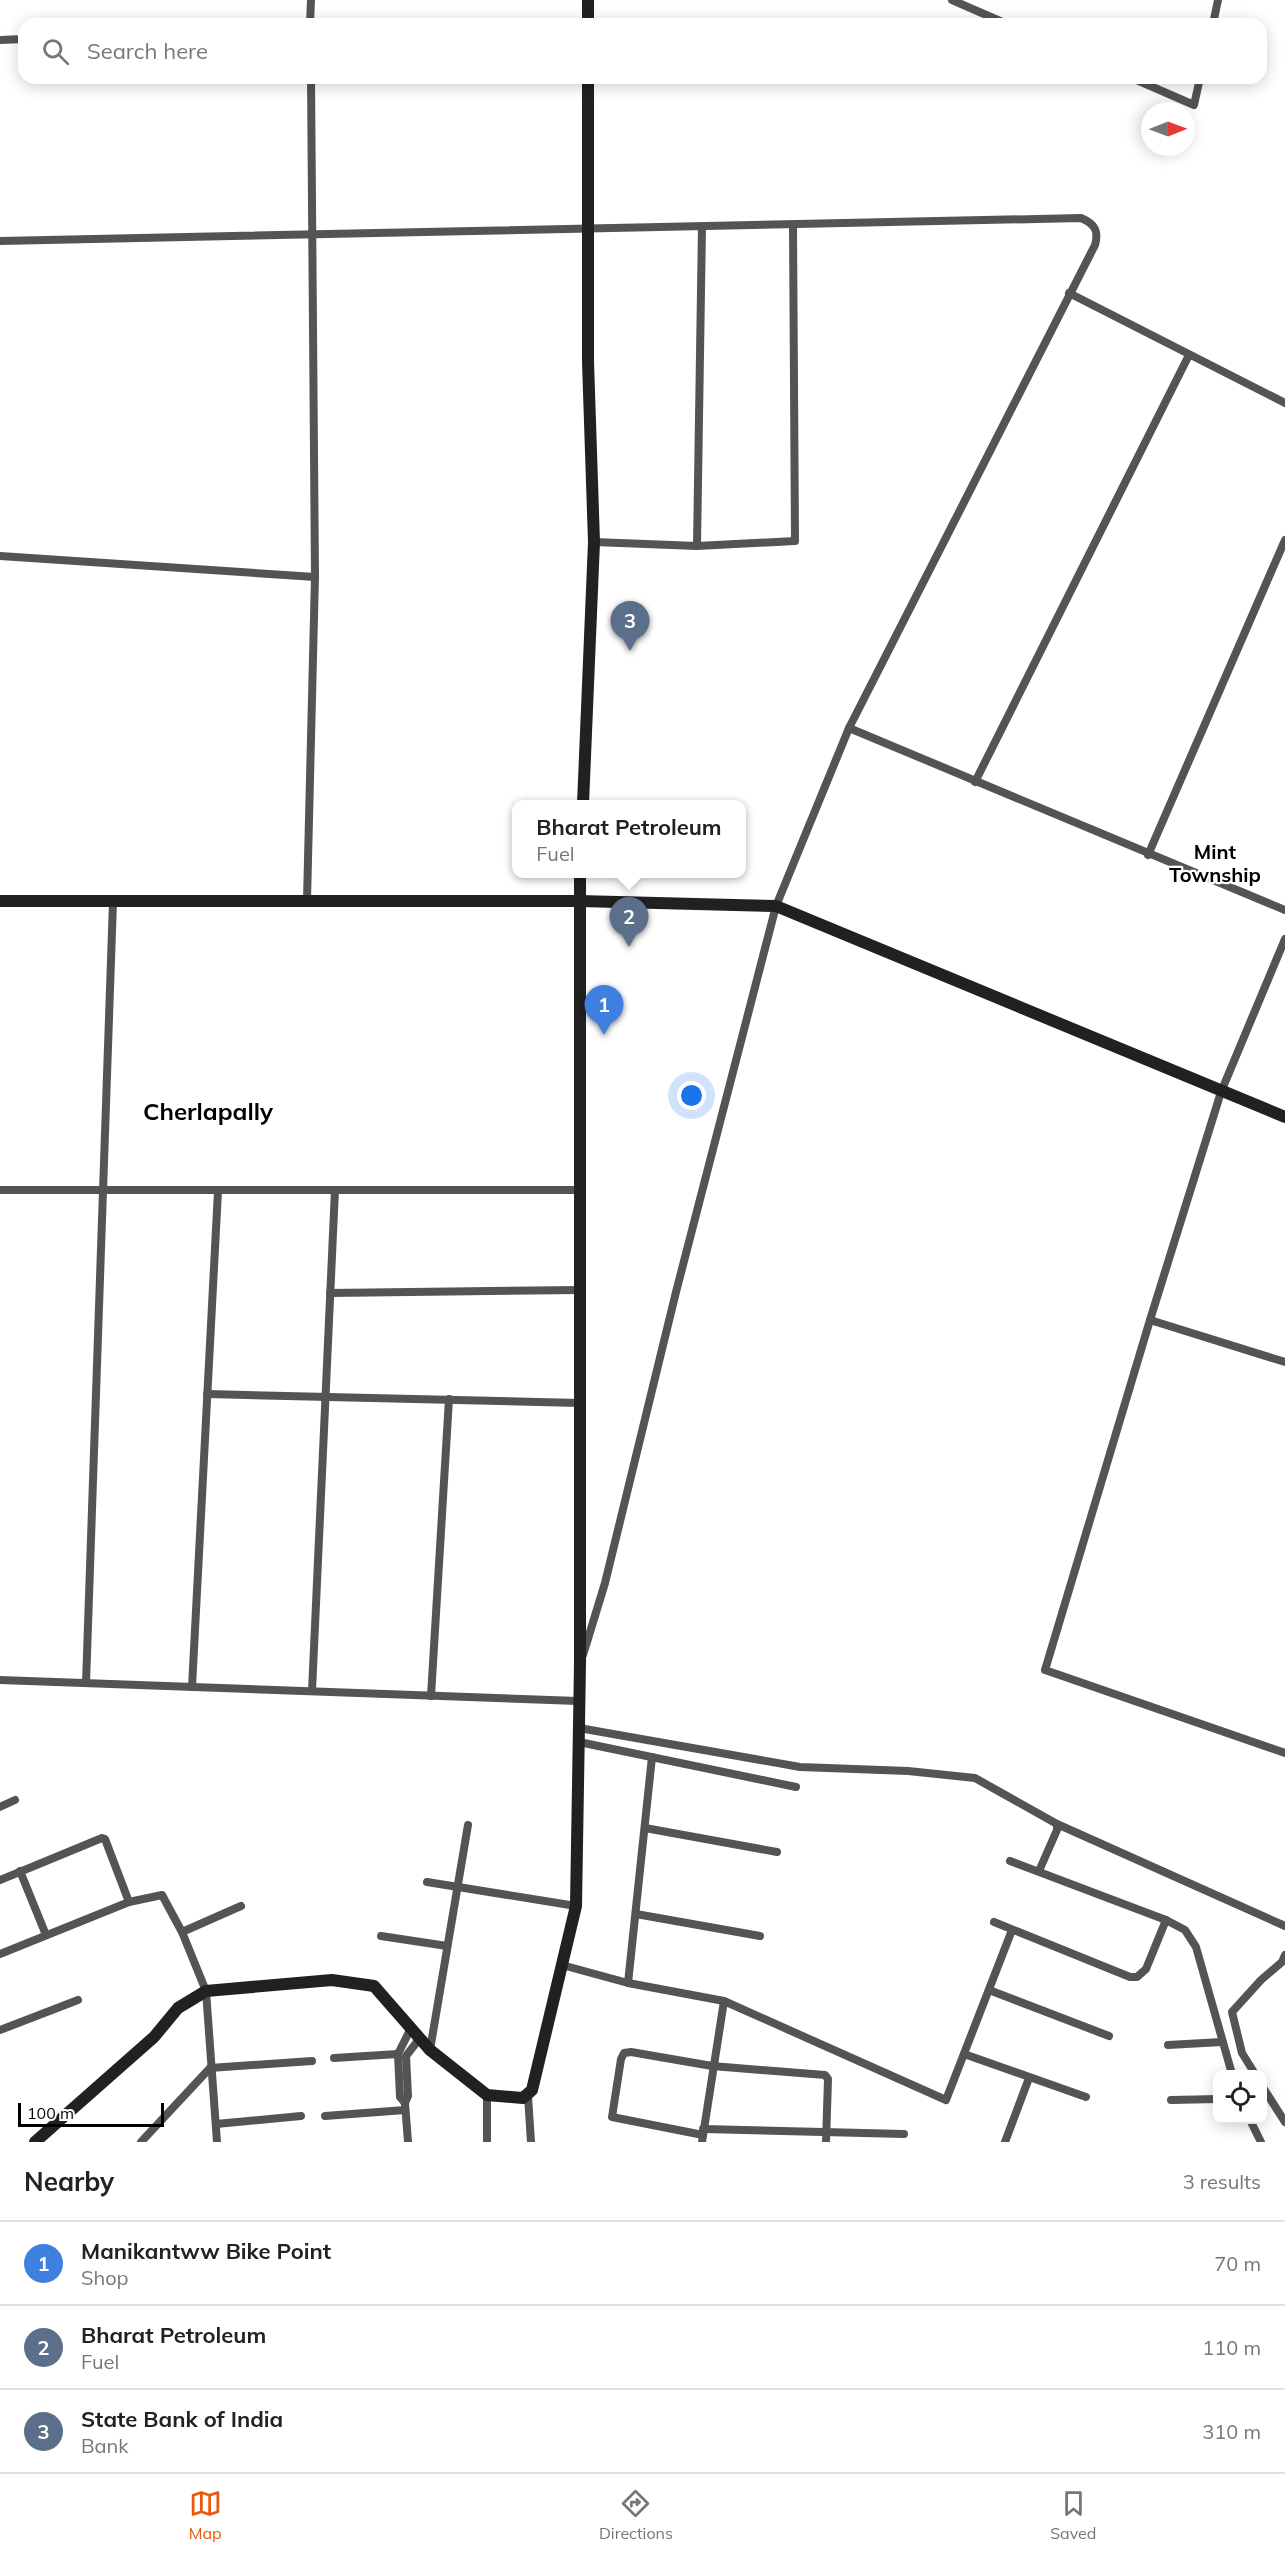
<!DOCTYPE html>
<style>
body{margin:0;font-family:Mulish,sans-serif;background:#f6f6f6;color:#222}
.controls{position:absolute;right:18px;bottom:18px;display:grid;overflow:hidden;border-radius:12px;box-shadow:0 3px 15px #0003}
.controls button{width:54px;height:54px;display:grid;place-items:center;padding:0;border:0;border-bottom:2px solid #e0e0e0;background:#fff;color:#222;font:30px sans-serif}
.compass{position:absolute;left:1141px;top:102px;width:54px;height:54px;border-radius:50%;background:#fff;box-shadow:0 3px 15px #0003;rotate:89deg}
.scale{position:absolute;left:18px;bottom:15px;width:146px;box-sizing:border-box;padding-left:6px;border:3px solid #000;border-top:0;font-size:16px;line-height:21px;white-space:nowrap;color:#000;-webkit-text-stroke:4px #fff;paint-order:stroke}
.you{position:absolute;left:692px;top:1096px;width:21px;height:21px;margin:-15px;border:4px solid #fff;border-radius:50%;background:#1a73e8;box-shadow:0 0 0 9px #1a73e833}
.badge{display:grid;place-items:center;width:39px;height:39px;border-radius:50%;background:#ea580c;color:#fff;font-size:20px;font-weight:700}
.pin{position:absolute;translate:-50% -50px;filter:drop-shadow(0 2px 3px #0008)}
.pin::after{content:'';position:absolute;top:32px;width:21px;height:18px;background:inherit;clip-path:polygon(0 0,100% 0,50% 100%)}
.popup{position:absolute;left:512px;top:800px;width:234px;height:78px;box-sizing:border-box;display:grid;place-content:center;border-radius:12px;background:#fff;filter:drop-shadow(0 2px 4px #0005);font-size:20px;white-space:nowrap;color:#767676}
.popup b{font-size:22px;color:#222}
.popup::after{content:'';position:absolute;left:50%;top:100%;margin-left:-12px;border:12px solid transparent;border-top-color:#fff}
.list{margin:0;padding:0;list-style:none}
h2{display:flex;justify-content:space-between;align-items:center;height:78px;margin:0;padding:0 24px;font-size:26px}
h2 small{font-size:20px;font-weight:400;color:#767676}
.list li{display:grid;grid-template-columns:39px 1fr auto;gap:18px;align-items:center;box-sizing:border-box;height:84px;padding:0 24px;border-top:2px solid #e0e0e0}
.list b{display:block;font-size:22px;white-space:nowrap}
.list p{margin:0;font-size:20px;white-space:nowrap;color:#767676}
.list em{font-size:20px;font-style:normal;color:#767676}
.icon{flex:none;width:33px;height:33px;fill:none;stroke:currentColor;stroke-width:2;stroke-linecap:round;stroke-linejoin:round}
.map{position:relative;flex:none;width:1285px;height:2142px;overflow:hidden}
.search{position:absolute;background:#fff;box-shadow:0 3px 15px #0003;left:18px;right:18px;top:18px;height:66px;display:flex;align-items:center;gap:15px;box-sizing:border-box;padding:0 21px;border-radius:18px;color:#767676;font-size:22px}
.sheet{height:330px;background:#fff}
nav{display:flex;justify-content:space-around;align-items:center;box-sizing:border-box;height:84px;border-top:2px solid #e0e0e0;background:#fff;font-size:16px;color:#767676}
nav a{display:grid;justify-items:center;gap:3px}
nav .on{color:#ea580c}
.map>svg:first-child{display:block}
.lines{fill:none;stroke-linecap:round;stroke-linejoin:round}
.street{stroke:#545454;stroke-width:8}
.secondary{stroke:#212121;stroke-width:12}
.labels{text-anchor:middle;stroke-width:4.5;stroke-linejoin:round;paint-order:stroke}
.neighbourhood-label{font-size:20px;font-weight:bold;fill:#000;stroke:#fff}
.district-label{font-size:24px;font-weight:bold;fill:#000;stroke:#fff}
</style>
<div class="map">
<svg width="1285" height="2142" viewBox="0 0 1285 2142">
<rect width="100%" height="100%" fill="#fff"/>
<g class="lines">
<g class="street">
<path d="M952 0 1007 24"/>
<path d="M310 24 311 0"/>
<path d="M1213 24 1218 0"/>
<path d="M0 40 24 39"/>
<path d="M1132 78 1194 105 1200 78"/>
<path d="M0 241 1081 218C1095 224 1099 231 1095 245L849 728 776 906 676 1292 605 1583 583 1655"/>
<path d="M1069 293 1285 403"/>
<path d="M594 542 697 546 795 541 793 226"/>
<path d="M697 546 702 227"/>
<path d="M0 556 315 577"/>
<path d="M849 728 1285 910"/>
<path d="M975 782 1189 355"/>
<path d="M1148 855 1285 540"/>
<path d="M307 900 315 577 311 78"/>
<path d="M1285 939 1221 1092 1150 1320 1045 1670 1285 1753"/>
<path d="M0 1190H582"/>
<path d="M330 1293 581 1290"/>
<path d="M1150 1320 1285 1362"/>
<path d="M207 1394 580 1403"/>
<path d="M0 1680 578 1701"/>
<path d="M86 1683 113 902"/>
<path d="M192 1687 218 1191"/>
<path d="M312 1691 335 1190"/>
<path d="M431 1696 449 1399"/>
<path d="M579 1728 800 1767 908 1771 975 1778 1057 1824V1830L1039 1871"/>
<path d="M579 1742 796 1787"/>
<path d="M0 1807 15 1800"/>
<path d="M1057 1824 1285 1926"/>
<path d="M645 1828 777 1852"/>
<path d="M1010 1861 1166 1920 1185 1930 1196 1947 1232 2074"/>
<path d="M20 1871 46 1935"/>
<path d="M0 1880 102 1838 105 1839 129 1902"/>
<path d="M427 1882 576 1906"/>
<path d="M636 1914 760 1936"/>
<path d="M994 1922 1130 1977H1137L1146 1969 1166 1920"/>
<path d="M182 1932 241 1906"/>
<path d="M381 1936 447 1946"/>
<path d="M0 1954 129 1902 162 1895 182 1932 206 1991 217 2142"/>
<path d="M562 1965 628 1983 724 2001 946 2100 1012 1930"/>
<path d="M628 1983 652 1757"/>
<path d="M989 1990 1109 2036"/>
<path d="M0 2030 78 2000"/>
<path d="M1168 2045 1222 2042"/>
<path d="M430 2050 468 1825"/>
<path d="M964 2054 1086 2097"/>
<path d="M334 2058 398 2054"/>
<path d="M1255 2074 1242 2053 1232 2012 1261 1980 1282 1962 1285 1955"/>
<path d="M1262 2086 1285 2122"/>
<path d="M487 2095V2142"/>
<path d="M528 2096 531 2142"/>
<path d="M1171 2100 1218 2099"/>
<path d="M405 2103 408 2096 406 2056 420 2038"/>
<path d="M325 2116 405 2110"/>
<path d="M1250 2120 1261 2142"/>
<path d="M216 2124 301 2116"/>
<path d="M703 2129 904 2134"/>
<path d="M703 2135 612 2117 621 2059 624 2053 631 2052 712 2066 825 2075 828 2079 826 2142"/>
<path d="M141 2142 210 2068 312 2061"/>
<path d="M408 2142 405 2103 400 2097 398 2054 411 2028"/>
<path d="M702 2142 724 2001"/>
<path d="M1005 2142 1029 2078"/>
</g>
<g class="secondary">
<path d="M588 0V24"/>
<path d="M583 804 594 542 588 362V78"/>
<path d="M0 901H579L776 906 1285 1117"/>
<path d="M35 2142 154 2037 178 2008 206 1991 332 1980 374 1986 430 2050 487 2095 523 2098 532 2090 576 1906 580 1664V874"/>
</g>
</g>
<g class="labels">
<g class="neighbourhood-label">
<text x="1215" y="859">Mint<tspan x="1215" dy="23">Township</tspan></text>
</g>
<g class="district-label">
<text x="208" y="1120">Cherlapally</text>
</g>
</g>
</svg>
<div class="controls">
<button><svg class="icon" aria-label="locate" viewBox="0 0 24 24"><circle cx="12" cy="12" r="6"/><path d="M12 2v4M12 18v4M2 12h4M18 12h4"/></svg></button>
</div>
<svg class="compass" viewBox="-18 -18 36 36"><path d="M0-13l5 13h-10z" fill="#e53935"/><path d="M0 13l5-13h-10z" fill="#767676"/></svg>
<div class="scale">100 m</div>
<div class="you"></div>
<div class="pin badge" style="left:604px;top:1035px;background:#3f7fe0">1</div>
<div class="pin badge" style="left:629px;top:947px;background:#5c6f8a">2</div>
<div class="popup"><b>Bharat Petroleum</b>Fuel</div>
<div class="pin badge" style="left:630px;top:651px;background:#5c6f8a">3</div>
<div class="search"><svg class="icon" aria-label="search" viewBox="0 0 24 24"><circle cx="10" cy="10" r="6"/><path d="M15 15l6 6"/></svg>Search here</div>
</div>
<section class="sheet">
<h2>Nearby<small>3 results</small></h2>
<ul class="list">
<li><span class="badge" style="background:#3f7fe0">1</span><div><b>Manikantww Bike Point</b><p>Shop</p></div><em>70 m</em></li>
<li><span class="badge" style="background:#5c6f8a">2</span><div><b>Bharat Petroleum</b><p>Fuel</p></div><em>110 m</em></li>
<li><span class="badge" style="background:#5c6f8a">3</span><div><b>State Bank of India</b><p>Bank</p></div><em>310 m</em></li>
</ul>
</section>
<nav>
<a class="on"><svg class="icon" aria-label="map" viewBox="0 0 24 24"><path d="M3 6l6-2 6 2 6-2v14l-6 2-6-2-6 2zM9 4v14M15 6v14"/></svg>Map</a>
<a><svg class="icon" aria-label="directions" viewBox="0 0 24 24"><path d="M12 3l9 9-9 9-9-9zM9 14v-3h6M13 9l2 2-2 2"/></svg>Directions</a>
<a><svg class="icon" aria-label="saved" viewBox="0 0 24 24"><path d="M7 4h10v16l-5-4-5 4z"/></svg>Saved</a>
</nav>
